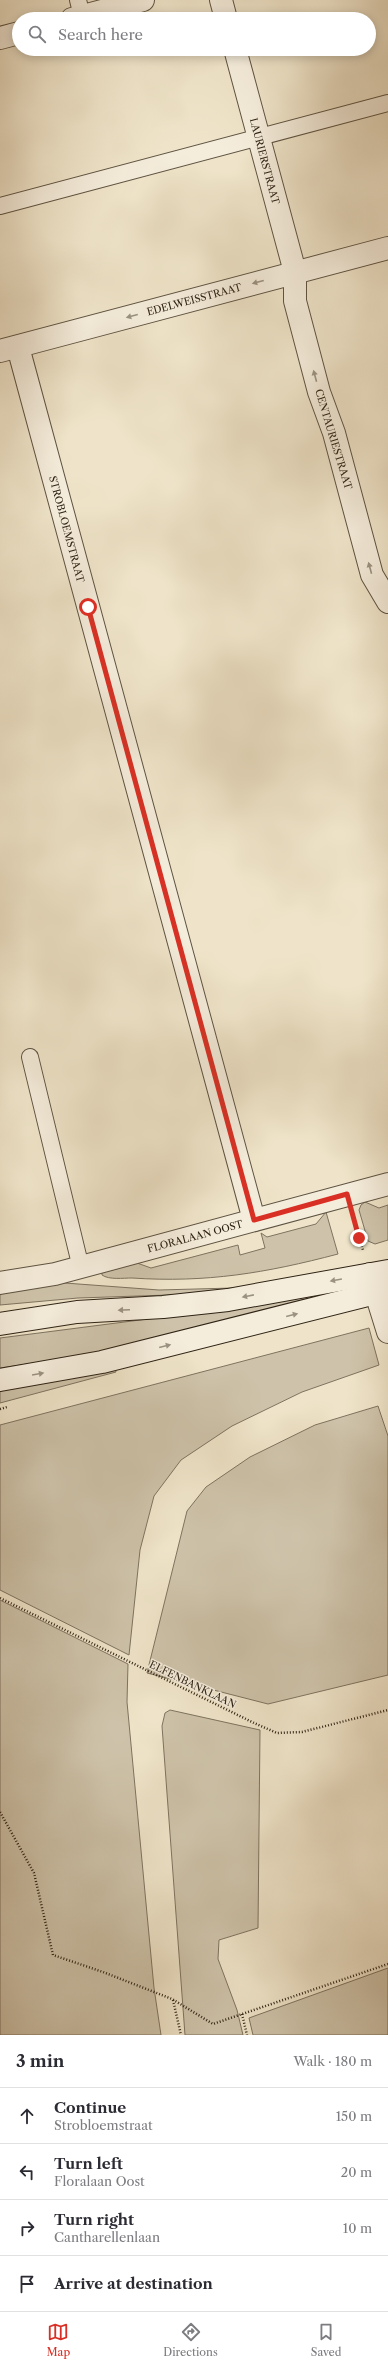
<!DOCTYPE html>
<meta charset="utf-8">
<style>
body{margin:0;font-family:"Libre Caslon Text",serif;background:#f7f7f7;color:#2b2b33}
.stop{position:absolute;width:12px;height:12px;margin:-9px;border:3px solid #d93025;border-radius:50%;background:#fff}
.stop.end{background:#d93025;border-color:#fff;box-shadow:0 1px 4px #0008}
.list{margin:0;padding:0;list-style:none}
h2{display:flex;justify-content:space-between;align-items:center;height:52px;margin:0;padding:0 16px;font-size:17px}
h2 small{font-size:13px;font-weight:400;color:#7c7c81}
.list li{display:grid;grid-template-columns:26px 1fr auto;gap:12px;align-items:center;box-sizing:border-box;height:56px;padding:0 16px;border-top:1px solid #e1e1e2}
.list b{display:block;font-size:15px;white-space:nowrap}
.list p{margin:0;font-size:13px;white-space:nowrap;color:#7c7c81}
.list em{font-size:13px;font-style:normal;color:#7c7c81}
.icon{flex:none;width:22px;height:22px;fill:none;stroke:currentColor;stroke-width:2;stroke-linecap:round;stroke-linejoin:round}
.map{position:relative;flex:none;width:388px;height:2035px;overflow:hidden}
.search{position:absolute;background:#fff;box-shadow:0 2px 10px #0003;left:12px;right:12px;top:12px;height:44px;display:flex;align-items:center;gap:10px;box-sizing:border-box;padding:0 14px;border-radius:22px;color:#7c7c81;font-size:15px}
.sheet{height:276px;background:#fff}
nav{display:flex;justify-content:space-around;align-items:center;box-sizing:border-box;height:56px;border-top:1px solid #e1e1e2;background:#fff;font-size:11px;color:#7c7c81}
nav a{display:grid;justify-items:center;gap:2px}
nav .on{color:#d93025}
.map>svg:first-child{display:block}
.green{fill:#cec3aa;stroke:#7e7360}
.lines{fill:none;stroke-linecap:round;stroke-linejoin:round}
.service-casing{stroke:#5e5342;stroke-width:18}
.minor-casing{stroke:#5e5342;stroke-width:24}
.secondary-casing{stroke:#2e2315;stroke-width:24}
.path{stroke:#2e2315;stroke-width:2.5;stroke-dasharray:1 2;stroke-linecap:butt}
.service{stroke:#f5eddc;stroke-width:16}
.minor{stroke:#f5eddc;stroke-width:22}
.secondary{stroke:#f5eddc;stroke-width:22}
.oneway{fill:#9b9282}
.route{stroke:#d93025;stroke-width:5}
.labels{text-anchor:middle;stroke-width:3;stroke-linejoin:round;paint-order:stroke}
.street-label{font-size:10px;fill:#2e2315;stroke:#f5eddc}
</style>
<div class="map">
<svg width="388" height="2035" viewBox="0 0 388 2035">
<rect width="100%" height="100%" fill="#efe4c9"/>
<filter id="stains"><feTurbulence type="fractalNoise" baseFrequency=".005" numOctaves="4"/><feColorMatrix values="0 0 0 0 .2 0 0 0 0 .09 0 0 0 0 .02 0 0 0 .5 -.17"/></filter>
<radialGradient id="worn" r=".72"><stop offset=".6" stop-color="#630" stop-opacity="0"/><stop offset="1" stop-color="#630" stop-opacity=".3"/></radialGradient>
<g class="green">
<path d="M365 1202 379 1208 388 1205V1240L375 1244 368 1241 359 1210 361 1205Z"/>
<path d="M326 1212 338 1254C266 1273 206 1283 132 1278 123 1278 109 1280 102 1275V1272L137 1263 151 1268 238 1245 240 1255 265 1248 261 1233 267 1237 316 1224Z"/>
<path d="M65 1283 159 1290 233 1288 229 1293 78 1298 0 1305V1292Z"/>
<path d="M354 1285 357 1290 129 1349 0 1368V1338L171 1316Z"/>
<path d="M369 1328 379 1365 302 1392 232 1426 181 1460 154 1496 140 1550 129 1655 0 1590V1425Z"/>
<path d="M115 1368 116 1372 0 1403V1388Z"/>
<path d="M378 1406 388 1436V1675L268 1704 147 1673 187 1511 206 1487 250 1457 315 1425Z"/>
<path d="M0 1600 128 1664 127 1702 154 1988 161 2035H0Z"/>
<path d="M170 1710 260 1730 258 1928 219 1940 218 1959 237 2010 243 2035H185L162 1726 165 1713Z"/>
<path d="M388 1968V2035H253L249 2018Z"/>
</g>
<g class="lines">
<g class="service-casing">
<g id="service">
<path d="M78 0 82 16"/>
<path d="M0 206 388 103"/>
<path d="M30 1057 81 1268"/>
</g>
</g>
<g class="minor-casing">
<g id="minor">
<path d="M221 0 226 19"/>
<path d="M72 19 143 0"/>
<path d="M0 38 19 33"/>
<path d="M235 49 295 272V301L319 392 334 433 372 575 388 602"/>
<path d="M18 347 254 1220"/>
<path d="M0 351 388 248"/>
<path d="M370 1274 388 1332"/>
<path d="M0 1283 55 1274 388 1184"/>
</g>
</g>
<g class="secondary-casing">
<g id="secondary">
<path d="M0 1324 77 1312 163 1307 228 1300 388 1271"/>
<path d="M0 1380 102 1362 388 1290"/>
</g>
</g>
<g class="path">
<path d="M354 1220 363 1250"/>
<path d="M0 1409 7 1407"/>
<path d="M0 1598 254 1723 277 1733 302 1732 388 1710"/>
<path d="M0 1812 34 1873 53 1955 103 1972 172 1999 213 2024 388 1964"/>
<path d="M173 2000 181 2035"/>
<path d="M242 2014 247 2035"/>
</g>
<use href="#service" class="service"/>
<use href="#minor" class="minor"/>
<use href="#secondary" class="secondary"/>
</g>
<defs><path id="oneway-solid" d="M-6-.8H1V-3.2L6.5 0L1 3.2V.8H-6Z"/></defs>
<g class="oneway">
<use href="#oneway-solid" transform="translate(258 282) rotate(165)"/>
<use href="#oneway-solid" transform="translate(132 316) rotate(165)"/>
<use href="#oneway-solid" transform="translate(315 376) rotate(-105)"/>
<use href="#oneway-solid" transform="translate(370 568) rotate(-105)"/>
<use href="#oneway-solid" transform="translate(336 1280) rotate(170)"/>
<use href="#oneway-solid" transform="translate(248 1296) rotate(169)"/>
<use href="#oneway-solid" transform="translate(124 1310) rotate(177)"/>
<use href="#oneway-solid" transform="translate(292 1315) rotate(-14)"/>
<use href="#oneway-solid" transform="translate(165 1346) rotate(-14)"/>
<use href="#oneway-solid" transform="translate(38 1374) rotate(-10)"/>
</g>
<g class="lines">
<path class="route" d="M88 607 254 1220 347 1194 359 1238"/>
</g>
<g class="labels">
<g class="street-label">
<text transform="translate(265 161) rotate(75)" y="4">LAURIERSTRAAT</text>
<text transform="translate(194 299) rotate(-15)" y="4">EDELWEISSTRAAT</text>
<text transform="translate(334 439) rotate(73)" y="4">CENTAURIESTRAAT</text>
<text transform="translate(67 529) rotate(75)" y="4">STROBLOEMSTRAAT</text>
<text transform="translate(195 1236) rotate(-15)" y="4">FLORALAAN OOST</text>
<text transform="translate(193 1684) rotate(26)" y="4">ELFENBANKLAAN</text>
</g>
</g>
<rect width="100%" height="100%" filter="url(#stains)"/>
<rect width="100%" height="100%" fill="url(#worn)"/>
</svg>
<div class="stop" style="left:88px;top:607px"></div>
<div class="stop end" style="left:359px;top:1238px"></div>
<div class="search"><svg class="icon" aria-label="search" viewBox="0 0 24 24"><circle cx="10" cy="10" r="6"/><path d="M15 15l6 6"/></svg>Search here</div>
</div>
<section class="sheet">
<h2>3 min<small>Walk · 180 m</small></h2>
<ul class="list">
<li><svg class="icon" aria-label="ahead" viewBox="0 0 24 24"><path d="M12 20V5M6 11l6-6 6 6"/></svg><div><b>Continue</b><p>Strobloemstraat</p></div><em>150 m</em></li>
<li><svg class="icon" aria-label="left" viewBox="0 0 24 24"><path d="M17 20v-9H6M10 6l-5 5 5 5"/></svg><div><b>Turn left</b><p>Floralaan Oost</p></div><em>20 m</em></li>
<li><svg class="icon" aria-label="right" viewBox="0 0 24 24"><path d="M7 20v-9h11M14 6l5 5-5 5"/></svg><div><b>Turn right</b><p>Cantharellenlaan</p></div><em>10 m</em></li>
<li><svg class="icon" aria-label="arrive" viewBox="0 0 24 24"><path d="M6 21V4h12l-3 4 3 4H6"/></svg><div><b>Arrive at destination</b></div></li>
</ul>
</section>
<nav>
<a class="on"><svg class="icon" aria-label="map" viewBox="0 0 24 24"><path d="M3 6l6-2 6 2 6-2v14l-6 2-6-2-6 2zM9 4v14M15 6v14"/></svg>Map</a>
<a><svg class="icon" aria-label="directions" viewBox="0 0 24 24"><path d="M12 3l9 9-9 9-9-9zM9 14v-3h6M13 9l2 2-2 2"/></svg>Directions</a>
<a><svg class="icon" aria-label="saved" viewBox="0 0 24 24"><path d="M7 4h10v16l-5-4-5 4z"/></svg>Saved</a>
</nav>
